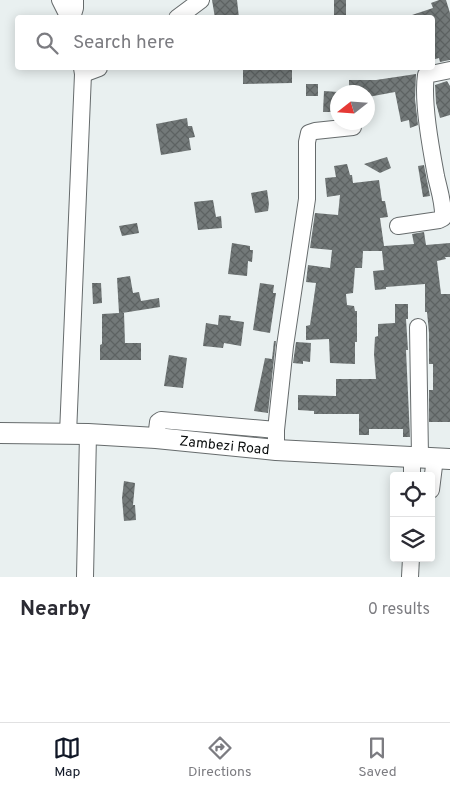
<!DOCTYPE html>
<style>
body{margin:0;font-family:Overpass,sans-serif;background:#f2f2f3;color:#2b2b33}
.controls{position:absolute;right:15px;bottom:15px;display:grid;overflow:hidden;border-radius:5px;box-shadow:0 2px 12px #0003}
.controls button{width:45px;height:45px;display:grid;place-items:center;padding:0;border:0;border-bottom:1px solid #e1e1e2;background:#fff;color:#2b2b33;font:25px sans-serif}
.compass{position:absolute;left:330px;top:85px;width:45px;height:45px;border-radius:50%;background:#fff;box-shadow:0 2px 12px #0003;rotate:253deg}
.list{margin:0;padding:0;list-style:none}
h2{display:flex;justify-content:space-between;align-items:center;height:65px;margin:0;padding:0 20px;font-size:21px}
h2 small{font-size:16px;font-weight:400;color:#7c7c81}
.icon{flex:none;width:28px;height:28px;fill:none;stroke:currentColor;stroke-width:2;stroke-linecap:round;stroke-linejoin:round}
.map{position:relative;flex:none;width:450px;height:577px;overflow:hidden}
.search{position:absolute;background:#fff;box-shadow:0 2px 12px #0003;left:15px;right:15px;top:15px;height:55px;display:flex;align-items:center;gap:12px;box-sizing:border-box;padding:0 18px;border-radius:5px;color:#7c7c81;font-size:19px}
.sheet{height:145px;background:#fff}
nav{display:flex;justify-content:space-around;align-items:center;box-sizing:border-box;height:70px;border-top:1px solid #e1e1e2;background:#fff;font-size:14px;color:#7c7c81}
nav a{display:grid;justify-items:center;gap:2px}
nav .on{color:#111827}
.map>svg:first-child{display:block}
.building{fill:url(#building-cross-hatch)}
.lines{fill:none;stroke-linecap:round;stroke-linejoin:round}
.minor-casing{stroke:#666b6c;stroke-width:18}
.major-casing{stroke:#666b6c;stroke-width:22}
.minor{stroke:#fff;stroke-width:16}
.major{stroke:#fff;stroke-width:20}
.labels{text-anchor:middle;stroke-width:4;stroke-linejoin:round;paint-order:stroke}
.street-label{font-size:14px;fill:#0a0d0d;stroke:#fff}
</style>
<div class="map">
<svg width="450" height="577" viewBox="0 0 450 577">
<defs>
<pattern id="building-cross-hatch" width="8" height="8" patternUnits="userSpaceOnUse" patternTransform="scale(1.25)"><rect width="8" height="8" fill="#737979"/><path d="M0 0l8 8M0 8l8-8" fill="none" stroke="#5d6262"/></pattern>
</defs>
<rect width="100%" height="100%" fill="#e9f0f0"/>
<g class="building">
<path d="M212 0H237L239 18H215Z"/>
<rect x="334" y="0" width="12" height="18"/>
<path d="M439 0H446L450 13V60L440 62 439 58 432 60V18H410L409 16 433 8 431 3Z"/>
<path d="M243 68H292V83L243 84Z"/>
<path d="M416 74 415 99 418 125 410 128 409 120 401 122 395 92 368 97V92H349V80H376Z"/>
<path d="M447 81 450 86V115L440 118 436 103 435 85Z"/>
<rect x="306" y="84" width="12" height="12"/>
<path d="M324 91 338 92V112H323Z"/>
<path d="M187 118 188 126H192L195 137 189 138 191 150 161 155 156 124Z"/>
<path d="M387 157 391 168 380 173 364 164Z"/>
<path d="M347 164 350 175H352L353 183 379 180 382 201H385L388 217 380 218 384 246 414 244 412 234 424 232 426 245 450 243V257H445L446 259 437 261 441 294H450V422H429V390H433V364H429V333L427 312H425V284L386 287V289L375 290 373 271 384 270 382 251H363L362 268H355L353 293 346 294 347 305 354 306 355 311H357V342H355V364L330 363 329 339 306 340V326L310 325 316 283 306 282 308 265 330 268 332 250 310 248 315 213 338 215 340 195 327 197 325 178 336 177 334 166Z"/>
<path d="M424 165 430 196 423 197 418 166Z"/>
<path d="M267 190 269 204 268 211 255 213 251 193Z"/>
<path d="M213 200 216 217 221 216 222 228 198 230 194 202Z"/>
<path d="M137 223 139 233 122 236 119 226Z"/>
<path d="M232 243 250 246V250H253L252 262 248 261 247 276 228 274Z"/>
<path d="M130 276 133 293 139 292 141 301 159 298 160 307 122 313H124L125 343H141V360H100V345L102 344V314L119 313 117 278Z"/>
<path d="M92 283H101L102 303 93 304Z"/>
<path d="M260 283 274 285 273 293H276L270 333 253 330Z"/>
<path d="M395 304H408V319H406L408 350H406L410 437H403V429H369V435H359V414H314V411L298 410V395L336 396V379H376L374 354 375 337 378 336V324L395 323Z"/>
<path d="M219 315 231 316 230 320 244 322 241 346 224 343 223 348 203 346 206 323 218 325Z"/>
<path d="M274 341H276L268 413 254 411 265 358 272 359Z"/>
<path d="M296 342 311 343 310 362 303 361V364L293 363Z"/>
<path d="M169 355 187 358 183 388 164 386Z"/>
<path d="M124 481 135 483 133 505H135L136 520 124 521 122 498Z"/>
</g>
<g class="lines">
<g class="minor-casing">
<g id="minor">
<path d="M60 0 69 18"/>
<path d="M72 18 75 8V0"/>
<path d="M177 18 201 0"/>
<path d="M83 74 99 68"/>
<path d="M398 226 439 220 443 218C444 204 439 190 436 176 431 149 422 101 426 75L450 70"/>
<path d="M418 327 420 457"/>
<path d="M68 434 83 74 82 68"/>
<path d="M156 438 158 422 161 420 276 430"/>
<path d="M276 450V430L285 346 307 199V142L309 133 315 131 353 127"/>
<path d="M412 476V456"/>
<path d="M431 490 435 458"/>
<path d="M85 577 88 434"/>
<path d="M410 577 411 558"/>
</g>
</g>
<g class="major-casing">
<g id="major">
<path id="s1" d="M0 433 88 434 156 438 276 450 450 459"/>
</g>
</g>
<use href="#minor" class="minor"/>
<use href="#major" class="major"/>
</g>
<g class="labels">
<g class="street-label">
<text dy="5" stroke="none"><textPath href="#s1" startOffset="225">Zambezi Road</textPath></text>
</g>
</g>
</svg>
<div class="controls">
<button><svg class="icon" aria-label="locate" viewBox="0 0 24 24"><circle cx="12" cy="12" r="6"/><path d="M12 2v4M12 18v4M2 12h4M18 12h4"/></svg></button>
<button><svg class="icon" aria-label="layers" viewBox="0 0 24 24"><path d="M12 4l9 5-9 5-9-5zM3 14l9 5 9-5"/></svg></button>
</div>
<svg class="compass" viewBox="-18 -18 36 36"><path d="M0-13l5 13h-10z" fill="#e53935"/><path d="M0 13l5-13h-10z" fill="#7c7c81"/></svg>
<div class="search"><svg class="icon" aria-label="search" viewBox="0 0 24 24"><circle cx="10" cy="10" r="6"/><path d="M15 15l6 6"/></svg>Search here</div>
</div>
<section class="sheet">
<h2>Nearby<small>0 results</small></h2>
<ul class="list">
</ul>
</section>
<nav>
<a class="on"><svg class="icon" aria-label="map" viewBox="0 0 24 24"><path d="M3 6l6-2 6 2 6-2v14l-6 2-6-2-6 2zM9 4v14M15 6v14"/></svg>Map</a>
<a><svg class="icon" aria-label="directions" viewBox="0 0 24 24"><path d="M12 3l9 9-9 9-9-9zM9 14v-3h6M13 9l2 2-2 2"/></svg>Directions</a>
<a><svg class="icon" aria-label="saved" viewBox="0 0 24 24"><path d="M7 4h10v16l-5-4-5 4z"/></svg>Saved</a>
</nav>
